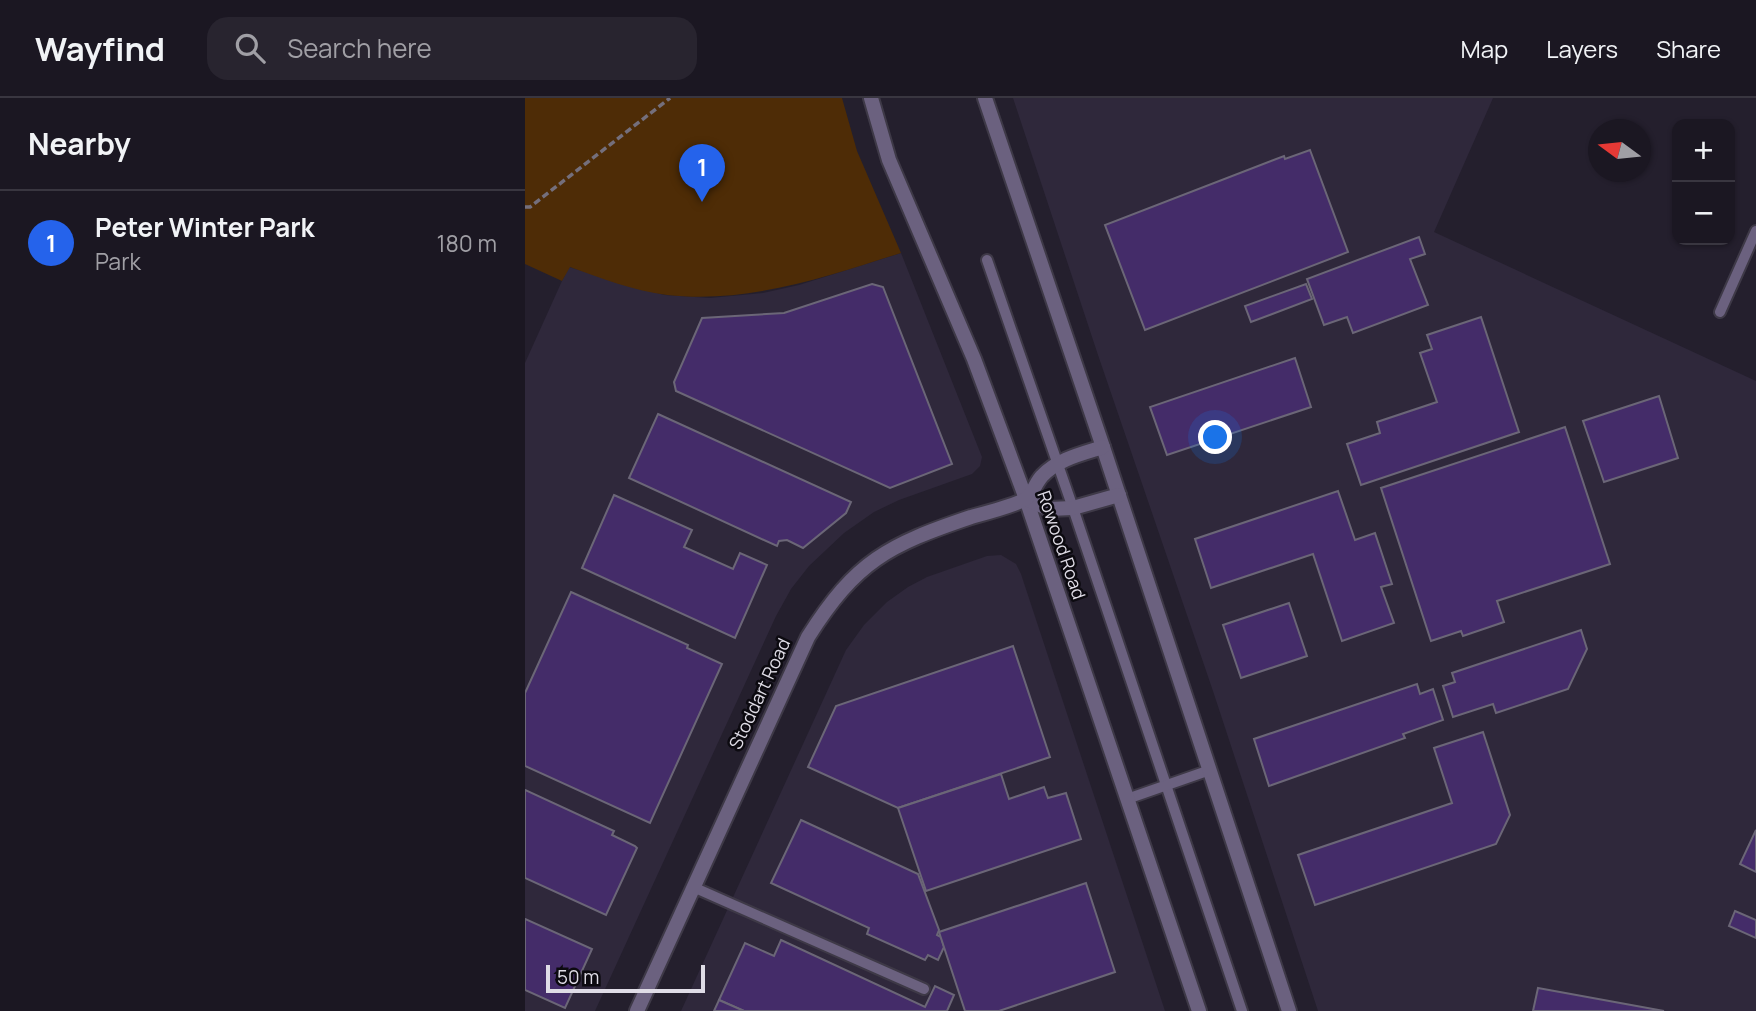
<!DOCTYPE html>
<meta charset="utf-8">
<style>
body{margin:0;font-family:Manrope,sans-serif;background:#28242f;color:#f1f3f6}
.controls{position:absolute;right:21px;top:21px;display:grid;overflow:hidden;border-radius:14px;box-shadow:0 2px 5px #0004}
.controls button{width:63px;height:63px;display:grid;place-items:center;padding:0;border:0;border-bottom:2px solid #393640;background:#1b1722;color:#f1f3f6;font:35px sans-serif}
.compass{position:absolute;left:1063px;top:21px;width:63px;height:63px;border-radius:50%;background:#1b1722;box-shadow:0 2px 5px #0004;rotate:285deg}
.scale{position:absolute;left:21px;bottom:18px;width:159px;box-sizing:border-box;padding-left:7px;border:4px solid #dfdce6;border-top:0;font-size:19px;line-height:24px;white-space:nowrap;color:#dfdce6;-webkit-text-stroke:5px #0c0a10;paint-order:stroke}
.you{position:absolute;left:691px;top:340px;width:24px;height:24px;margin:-18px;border:5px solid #fff;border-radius:50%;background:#1a73e8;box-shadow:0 0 0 10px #1a73e833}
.badge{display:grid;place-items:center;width:46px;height:46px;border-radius:50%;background:#2563eb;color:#fff;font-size:23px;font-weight:700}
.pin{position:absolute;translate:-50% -58px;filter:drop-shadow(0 2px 4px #0008)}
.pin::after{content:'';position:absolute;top:37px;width:24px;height:21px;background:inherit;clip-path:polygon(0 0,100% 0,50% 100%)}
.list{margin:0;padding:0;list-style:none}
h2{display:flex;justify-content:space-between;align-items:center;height:91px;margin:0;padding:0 28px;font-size:30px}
h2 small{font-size:23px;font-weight:400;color:#a09fa5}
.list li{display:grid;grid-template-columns:46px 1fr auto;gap:21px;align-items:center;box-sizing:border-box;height:105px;padding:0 28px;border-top:2px solid #393640}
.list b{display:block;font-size:26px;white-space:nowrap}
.list p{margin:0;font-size:23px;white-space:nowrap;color:#a09fa5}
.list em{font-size:23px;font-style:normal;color:#a09fa5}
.icon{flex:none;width:38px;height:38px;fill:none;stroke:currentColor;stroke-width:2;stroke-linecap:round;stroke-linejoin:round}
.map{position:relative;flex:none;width:1231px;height:913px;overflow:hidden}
header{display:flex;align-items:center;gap:42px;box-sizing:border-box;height:98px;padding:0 35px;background:#1b1722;border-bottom:2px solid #393640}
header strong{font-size:33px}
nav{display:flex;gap:38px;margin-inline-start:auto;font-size:24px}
.search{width:490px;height:63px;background:#28242f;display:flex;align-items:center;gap:18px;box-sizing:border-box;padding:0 24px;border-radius:21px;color:#a09fa5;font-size:26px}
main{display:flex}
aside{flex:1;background:#1b1722}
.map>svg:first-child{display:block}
.built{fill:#2f283b}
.green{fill:#4e2c06}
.building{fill:#442c69;stroke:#6b6677;stroke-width:2}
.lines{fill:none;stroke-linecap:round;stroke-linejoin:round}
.service-casing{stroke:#3e3947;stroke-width:14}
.minor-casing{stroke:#3e3947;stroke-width:18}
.path{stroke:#746f7c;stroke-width:3.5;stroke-dasharray:7 3.5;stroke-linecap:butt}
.service{stroke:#6b617f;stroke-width:10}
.minor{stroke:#6b617f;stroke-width:14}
.labels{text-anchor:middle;stroke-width:5;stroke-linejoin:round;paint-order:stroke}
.street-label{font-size:18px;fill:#dfdce6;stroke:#0c0a10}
</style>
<header>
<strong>Wayfind</strong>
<div class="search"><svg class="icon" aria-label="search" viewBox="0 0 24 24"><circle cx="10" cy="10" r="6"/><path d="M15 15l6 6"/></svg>Search here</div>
<nav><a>Map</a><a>Layers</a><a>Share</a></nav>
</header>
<main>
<aside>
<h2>Nearby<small></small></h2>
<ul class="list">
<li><span class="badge">1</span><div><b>Peter Winter Park</b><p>Park</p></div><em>180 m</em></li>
</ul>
</aside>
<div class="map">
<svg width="1231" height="913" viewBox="0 0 1231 913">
<rect width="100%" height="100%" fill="#241f2d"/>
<g class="built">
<path d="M488 0H968L909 134 1231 283V913H793L688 593 573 257Z"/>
<path d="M376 155 457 359 455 368 447 376 374 402 349 414 319 435 284 468 266 491 251 518 70 913H0V265L37 183 44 169 139 197 185 200 238 195 274 187Z"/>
<path d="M476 457 491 466 496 476 640 913H156L321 552 339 527 362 504 383 489 402 479 462 458Z"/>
</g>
<path class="green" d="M0 0H317L332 53 376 155C299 179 224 206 142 197 109 193 76 180 45 169L37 183 0 166Z"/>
<g class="building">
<path d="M785 52 823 154 620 232 580 127 759 58 760 61Z"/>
<path d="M894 139 900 156 885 161 903 207 828 235 822 219 799 227 782 181Z"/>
<path d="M347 186 358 189 427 366 365 390 151 293 149 284 177 220 259 215Z"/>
<path d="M781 186 787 201 726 224 720 208Z"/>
<path d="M956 219 994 334 836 387 822 346 855 335 852 324 912 304 895 255 907 251 902 237Z"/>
<path d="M770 260 786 309 642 357 625 309Z"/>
<path d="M1134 298 1153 360 1079 384 1058 323Z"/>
<path d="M133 316 326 404 321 415 278 450 262 442 254 443 252 448 104 380Z"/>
<path d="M1040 329 1085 466 972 503 979 524 938 538 936 533 906 543 856 390Z"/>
<path d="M813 393 830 442 850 435 867 486 856 489 869 525 817 543 788 456 686 490 670 441Z"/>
<path d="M89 397 167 432 159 449 208 471 215 455 242 467 210 540 57 470Z"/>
<path d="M46 494 163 547 162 550 197 566 125 725 0 668V595Z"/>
<path d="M764 505 782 558 716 580 698 527Z"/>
<path d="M1056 532 1062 551 1043 591 971 615 968 606 928 619 918 588 930 584 927 575Z"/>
<path d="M488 548 525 659 373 710 283 669 311 608Z"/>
<path d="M892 586 895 596 908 591 918 622 878 636 880 640 744 688 729 641Z"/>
<path d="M958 634 985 717 971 746 790 807 773 757 927 705 909 650Z"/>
<path d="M476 676 484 701 519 689 523 700 541 695 556 741 401 793 373 710Z"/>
<path d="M0 692 89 733 87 737 110 748 112 750 81 817 0 780Z"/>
<path d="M276 722 393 776 414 832 412 837 416 839 419 849 413 862 403 857 400 862 342 836 344 830 246 785Z"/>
<path d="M1231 732V774L1215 766Z"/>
<path d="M561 785 590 874 474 913H440L414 834Z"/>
<path d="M1210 813 1231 822V840L1204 828Z"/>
<path d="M0 821 67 851 40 910 0 892Z"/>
<path d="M256 842 400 909 410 888 429 897 422 913H219L194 902 220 845 249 858Z"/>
<path d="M1013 890 1139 913H1008Z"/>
<path d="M194 902 219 913H189Z"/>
</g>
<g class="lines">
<g class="service-casing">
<g id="service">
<path d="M462 162 548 410 717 913"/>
<path d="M1195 214 1231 133"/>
<path d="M602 701 685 672"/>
<path d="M168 789 399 891"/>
</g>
</g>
<g class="minor-casing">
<g id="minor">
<path d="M346 0 364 62 449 261 501 401 674 913"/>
<path d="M460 0 578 349 764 913"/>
<path d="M501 401 524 411 548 410 594 397"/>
<path d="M112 913 283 539C331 463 363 447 446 419 457 416 495 406 502 400 508 395 511 384 517 378 533 361 556 356 578 349"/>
</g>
</g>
<path class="path" d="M0 109H5L145 0"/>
<use href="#service" class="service"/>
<use href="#minor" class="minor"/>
</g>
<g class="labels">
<g class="street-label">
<text transform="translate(536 447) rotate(71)" y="6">Rowood Road</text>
<text transform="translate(235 596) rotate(-65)" y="6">Stoddart Road</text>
</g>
</g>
</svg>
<div class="controls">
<button>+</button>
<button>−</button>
</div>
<svg class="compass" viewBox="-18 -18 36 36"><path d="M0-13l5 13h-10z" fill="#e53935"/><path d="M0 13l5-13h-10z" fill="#a09fa5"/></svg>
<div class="scale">50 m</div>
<div class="you"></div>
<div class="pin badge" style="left:177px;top:104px">1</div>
</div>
</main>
